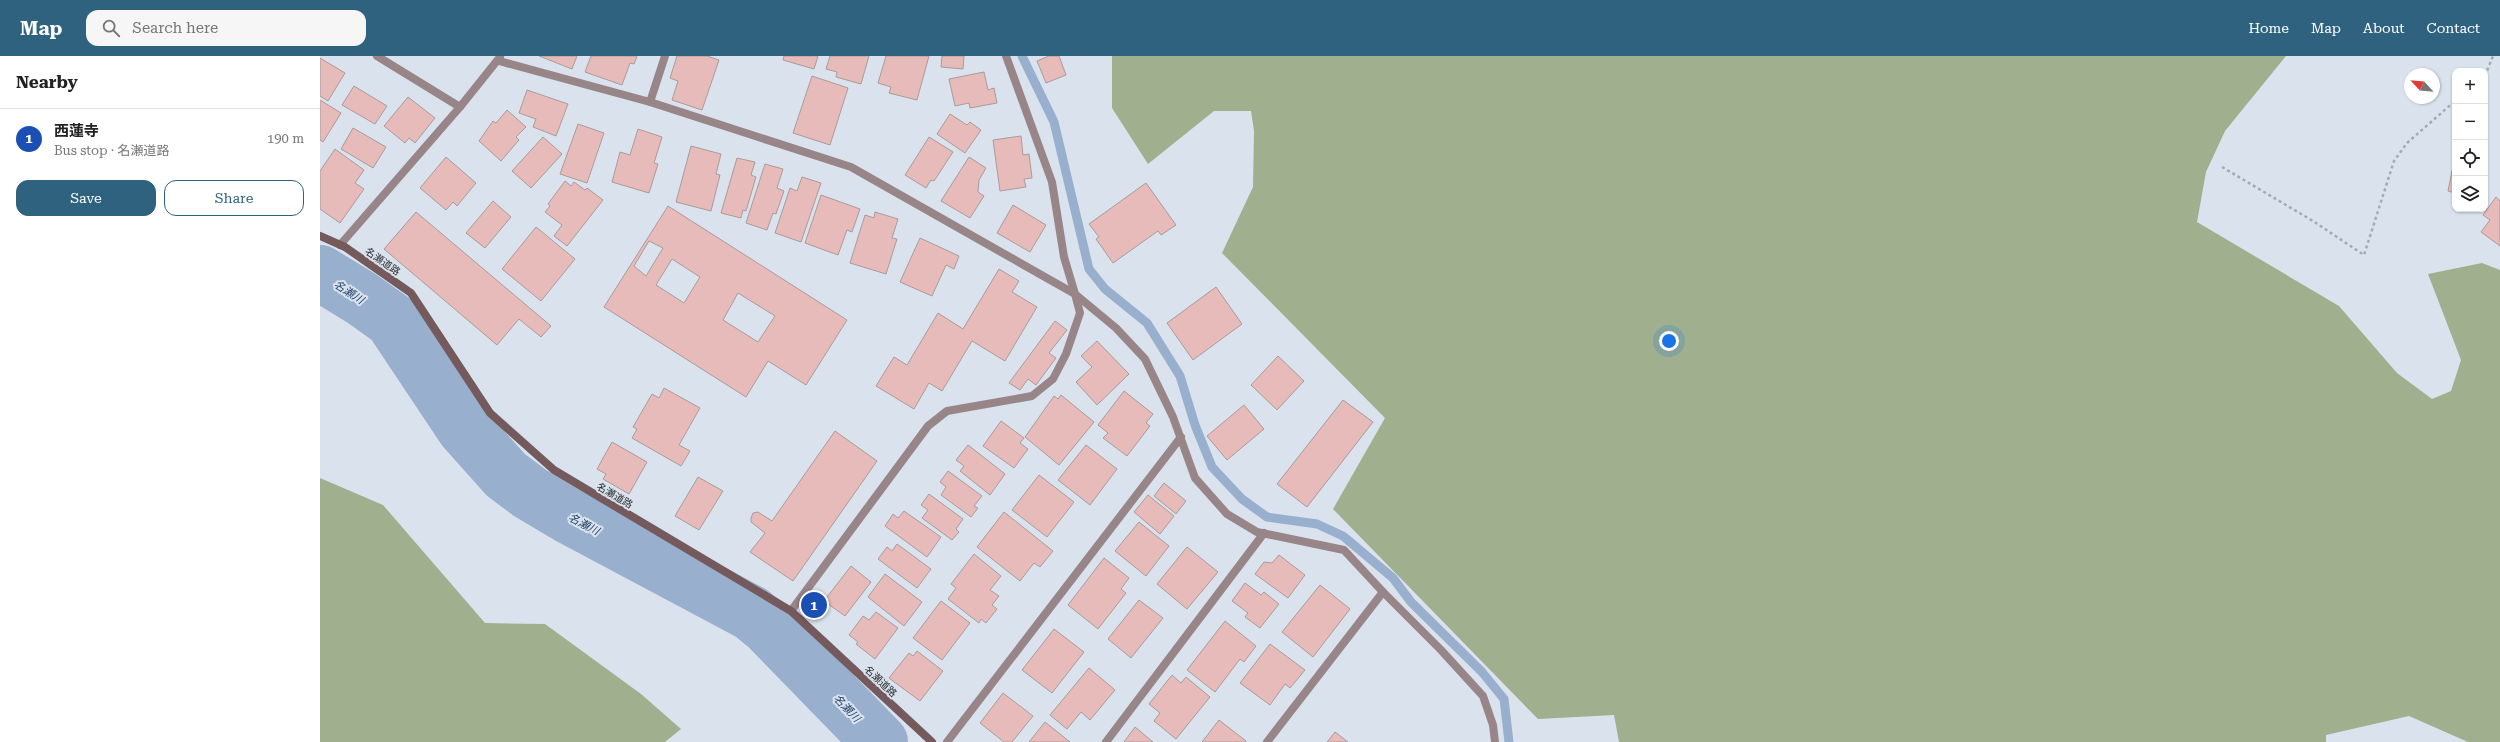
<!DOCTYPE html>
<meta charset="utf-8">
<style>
body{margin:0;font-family:"Roboto Serif","Noto Sans JP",serif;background:#f6f6f6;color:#222}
.controls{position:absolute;right:12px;top:12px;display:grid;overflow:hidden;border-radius:8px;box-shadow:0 1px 3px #0004}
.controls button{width:36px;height:36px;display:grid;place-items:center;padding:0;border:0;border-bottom:1px solid #e0e0e0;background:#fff;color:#222;font:20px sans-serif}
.compass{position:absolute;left:2084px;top:12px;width:36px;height:36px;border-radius:50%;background:#fff;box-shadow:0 1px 3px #0004;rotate:296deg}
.you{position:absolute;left:1349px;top:285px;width:14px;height:14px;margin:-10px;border:3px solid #fff;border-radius:50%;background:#1a73e8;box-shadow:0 0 0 6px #1a73e833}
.badge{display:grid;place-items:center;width:26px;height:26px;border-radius:50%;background:#2f627f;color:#fff;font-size:13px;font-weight:700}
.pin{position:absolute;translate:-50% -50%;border:2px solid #fff;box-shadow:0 1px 4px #0006}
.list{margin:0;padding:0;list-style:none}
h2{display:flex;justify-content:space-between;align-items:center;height:52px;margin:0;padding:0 16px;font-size:17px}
h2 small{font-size:13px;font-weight:400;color:#767676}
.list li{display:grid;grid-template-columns:26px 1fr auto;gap:12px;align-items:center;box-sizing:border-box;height:60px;padding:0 16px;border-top:1px solid #e0e0e0}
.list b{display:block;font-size:15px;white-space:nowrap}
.list p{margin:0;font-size:13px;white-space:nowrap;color:#767676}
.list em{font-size:13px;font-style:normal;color:#767676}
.actions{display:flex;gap:8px;padding:12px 16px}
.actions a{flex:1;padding:9px 0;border:1px solid #2f627f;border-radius:12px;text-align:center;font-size:14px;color:#2f627f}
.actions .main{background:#2f627f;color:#fff}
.icon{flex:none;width:22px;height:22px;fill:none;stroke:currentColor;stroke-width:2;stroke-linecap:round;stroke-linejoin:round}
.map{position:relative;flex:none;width:2180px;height:686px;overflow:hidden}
header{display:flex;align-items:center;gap:24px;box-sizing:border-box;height:56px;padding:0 20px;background:#2f627f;color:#fff}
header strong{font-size:19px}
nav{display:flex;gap:22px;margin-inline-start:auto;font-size:14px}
.search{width:280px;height:36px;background:#f6f6f6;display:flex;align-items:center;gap:10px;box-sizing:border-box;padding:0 14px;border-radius:12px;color:#767676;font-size:15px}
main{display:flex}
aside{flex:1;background:#fff}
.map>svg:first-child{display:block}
.forest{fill:#a0af8d}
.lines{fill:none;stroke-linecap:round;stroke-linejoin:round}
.stream{stroke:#98afcd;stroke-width:9}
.river{stroke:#98afcd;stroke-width:56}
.building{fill:#e7bbba;stroke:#a99b9a;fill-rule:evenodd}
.path{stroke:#a3abb2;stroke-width:2.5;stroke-dasharray:3 3;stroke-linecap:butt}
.lane{stroke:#988587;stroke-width:8}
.street{stroke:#988587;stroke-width:8}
.secondary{stroke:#745a5c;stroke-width:8}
.labels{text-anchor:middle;stroke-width:4;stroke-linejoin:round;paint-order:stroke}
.street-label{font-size:10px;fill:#2a2e31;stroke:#dae3ed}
.water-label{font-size:11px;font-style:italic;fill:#1e4069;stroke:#dae3ed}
</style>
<header>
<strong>Map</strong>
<div class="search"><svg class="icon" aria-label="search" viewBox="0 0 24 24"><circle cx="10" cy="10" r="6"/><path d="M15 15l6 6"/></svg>Search here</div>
<nav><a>Home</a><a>Map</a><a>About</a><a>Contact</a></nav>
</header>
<main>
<aside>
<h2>Nearby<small></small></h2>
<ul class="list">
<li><span class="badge" style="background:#1a4fb4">1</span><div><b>西蓮寺</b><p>Bus stop · 名瀬道路</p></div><em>190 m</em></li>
</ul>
<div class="actions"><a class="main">Save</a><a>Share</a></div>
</aside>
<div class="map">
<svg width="2180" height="686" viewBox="0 0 2180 686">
<rect width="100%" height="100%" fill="#dae3ed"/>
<g class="forest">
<path d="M792 0H1966L1905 75 1886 116 1877 166 2019 250 2077 317 2112 343 2131 335 2141 304 2108 218 2162 207 2180 214V686H2148L2089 660 2006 679V686H1299L1294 659 1218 663 1013 453 1065 362 902 197 933 131 934 75 931 55H894L828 108 792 52Z"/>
<path d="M0 422 63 449 165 567 225 568 321 638 361 673 345 686H0Z"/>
</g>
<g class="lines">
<path class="stream" d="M702 0 734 66 769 213 785 233 827 267 860 320 875 369 892 411 922 443 947 461 997 468 1023 480 1073 522 1091 546 1162 616 1184 643 1189 686"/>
<path class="river" d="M0 217 41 242 72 264 144 372 186 419 210 437 247 459 431 557 447 570 560 686"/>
</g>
<g class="building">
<path d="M219 0H257L252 13Z"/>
<path d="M271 0H317L314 8 310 7 302 29 265 16Z"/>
<path d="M357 0H387L399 4 382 54 352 44 358 25 350 22Z"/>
<path d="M464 0H498L494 13 463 4Z"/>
<path d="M510 0H549L541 28 516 21 517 16 506 13Z"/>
<path d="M566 0H609L597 44 569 37 571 31 558 27Z"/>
<path d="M622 0H644L643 13 621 11Z"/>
<path d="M729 0H739L746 19 726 27 717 5Z"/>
<path d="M0 2 25 17 8 45 0 40Z"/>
<path d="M664 16 668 34 674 32 677 47 650 52 649 47 635 50 629 23Z"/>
<path d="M492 20 528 32 510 89 473 77Z"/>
<path d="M34 30 67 50 55 68 22 49Z"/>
<path d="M207 34 248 48 236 80 213 71 216 63 199 57Z"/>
<path d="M88 41 115 62 95 87 89 82 85 87 64 70Z"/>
<path d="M0 44 21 57 3 86 0 84Z"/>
<path d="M187 54 206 71 196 81 199 84 181 105 159 85 173 65 176 67Z"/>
<path d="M630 58 647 69 650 66 661 74 645 97 617 78Z"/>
<path d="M258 68 284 77 267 127 240 118Z"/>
<path d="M33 72 66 91 53 112 21 93Z"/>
<path d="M318 73 342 81 334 107 338 108 329 137 292 126 300 96 310 99Z"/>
<path d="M701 80 703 99 709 98 712 122 704 123 706 131 680 135 673 84Z"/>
<path d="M223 81 242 98 211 132 192 115Z"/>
<path d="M609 81 633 96 614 125 611 124 606 132 585 119Z"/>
<path d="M371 90 401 98 396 118 400 119 391 155 356 146Z"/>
<path d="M15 93 44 114 35 127 44 133 20 167 0 153V115Z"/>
<path d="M126 101 156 127 137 150 133 146 126 154 100 132Z"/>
<path d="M649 101 666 112 659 124 658 136 664 140 650 162 621 145Z"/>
<path d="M417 102 435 106 431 119 436 121 426 155 423 154 421 162 401 157Z"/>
<path d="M445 108 463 113 457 132 464 135 456 158 453 157 447 174 426 167Z"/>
<path d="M2133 110 2135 111V137L2128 135Z"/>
<path d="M482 121 501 127 481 186 455 177 470 132 477 135Z"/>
<path d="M245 125 251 130 254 126 265 134 267 132 283 144 247 190 234 180 242 169 225 156 230 150 228 148Z"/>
<path d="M826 127 856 169 841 179 838 175 793 207 776 183 779 181 769 168Z"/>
<path d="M501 139 540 153 532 176 527 174 518 199 485 187Z"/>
<path d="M2176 141 2180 145V190L2161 176 2170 164 2163 159Z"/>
<path d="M173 145 191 161 165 192 146 177Z"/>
<path d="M693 149 726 169 710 196 677 177Z"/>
<path d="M348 150 527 264 486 329 448 305 426 341 284 251ZM329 185 343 192 326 220 314 210ZM352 203 380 221 364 247 336 229ZM418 237 455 260 438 286 403 264Z"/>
<path d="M96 156 231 270 221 281 199 263 177 289 64 193Z"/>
<path d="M555 156 578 163 572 182 577 183 566 218 530 207 545 159 554 162Z"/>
<path d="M216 171 255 203 221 245 182 213Z"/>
<path d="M600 182 639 200 634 213 626 209 612 240 580 226Z"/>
<path d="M679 213 699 225 692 236 717 251 685 305 652 285 622 335 609 327 594 353 556 330 574 301 587 309 618 257 643 273Z"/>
<path d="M896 231 922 268 873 304 847 267Z"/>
<path d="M735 265 747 274 729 297 736 302 716 329 708 323 700 334 689 327Z"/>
<path d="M777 285 809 318 777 349 756 326 772 311 761 300Z"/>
<path d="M958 300 984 325 957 354 931 329Z"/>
<path d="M344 332 380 352 359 389 370 395 361 410 312 382 317 373 313 371 332 338 339 342Z"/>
<path d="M804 335 833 358 826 367 830 370 807 400 783 382 788 377 778 369Z"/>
<path d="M741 339 774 366 739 409 705 381 734 340 738 343Z"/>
<path d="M1023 344 1053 366 987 451 957 428Z"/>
<path d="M924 349 944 373 907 404 887 380Z"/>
<path d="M681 365 704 382 700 387 708 393 694 412 663 390Z"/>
<path d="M515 375 557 405 473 525 430 496 445 477 431 466V462L433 457 438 456 452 465Z"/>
<path d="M292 386 327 406 309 438 283 423 286 418 277 413Z"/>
<path d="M648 389 685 418 670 439 640 415 644 410 636 404Z"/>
<path d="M766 389 797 413 770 449 738 424Z"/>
<path d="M628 415 662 440 654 450 658 452 651 461 621 439 626 431 620 426Z"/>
<path d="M719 419 754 446 727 481 692 454Z"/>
<path d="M378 421 403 435 379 474 355 460Z"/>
<path d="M844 427 866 445 856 458 834 440Z"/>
<path d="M609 438 643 463 636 473 639 476 632 484 602 462 608 454 601 449Z"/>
<path d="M828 439 854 460 840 478 814 456Z"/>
<path d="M584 455 621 481 607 501 565 470 573 458 578 462Z"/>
<path d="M684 456 733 495 720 511 714 507 700 525 657 491Z"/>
<path d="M819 466 849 490 826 520 795 495Z"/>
<path d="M577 488 611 513 597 532 558 503 567 491 572 495Z"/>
<path d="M867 491 898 516 867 553 837 528Z"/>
<path d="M654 498 681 520 670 534 679 540 672 549 677 553 666 567 661 563 659 567 628 543 636 532 631 528Z"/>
<path d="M959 499 985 519 968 542 935 518 944 506 952 507Z"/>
<path d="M784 502 809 522 801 533 806 537 778 573 748 549Z"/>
<path d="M531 510 551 526 525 560 504 545Z"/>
<path d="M565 518 602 546 584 570 548 541Z"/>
<path d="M925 527 941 539 944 536 959 548 940 572 925 561 928 557 912 545Z"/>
<path d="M1000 529 1030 553 993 601 962 576Z"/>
<path d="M819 544 843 562 811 602 788 583Z"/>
<path d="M621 545 650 567 622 604 593 582Z"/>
<path d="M556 556 578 572 555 603 536 588 538 586 529 579 543 560 549 564Z"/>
<path d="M905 565 936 590 924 606 920 603 895 636 867 614Z"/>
<path d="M734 573 764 596 732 637 702 614Z"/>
<path d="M950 588 985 614 970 632 965 628 950 649 920 627Z"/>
<path d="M597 595 623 615 600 645 569 622 589 597 593 600Z"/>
<path d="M769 612 795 634 770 664 761 656 747 673 730 659Z"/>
<path d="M852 619 861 627 866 621 890 641 856 683 834 665 840 657 829 648Z"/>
<path d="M683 637 713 660 692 686H684L660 667Z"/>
<path d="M899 664 926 685 925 686H882Z"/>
<path d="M725 666 750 686H709Z"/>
<path d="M815 671 833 686H804Z"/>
<path d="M1015 676 1028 686H1007Z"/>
</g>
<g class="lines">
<g class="path">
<path d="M2165 20 2173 0"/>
<path d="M1902 111 1993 165 2044 199 2074 105 2087 87 2135 45"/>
</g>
<path class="lane" d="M1063 536 1121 594 1163 640 1173 669 1175 686"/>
<g class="street">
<path d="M57 0 140 51"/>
<path d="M686 0 732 126 744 201 755 238 796 272 825 303 853 361 875 422 907 458 937 476 1024 494 1063 536 947 686"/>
<path d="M179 5 330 46 531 111 755 238 760 257 746 298 733 323 712 340 627 355 608 370 471 555"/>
<path d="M330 46 345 0"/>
<path d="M20 189 140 51 180 1"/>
<path d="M627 686 861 381"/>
<path d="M786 686 944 477"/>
</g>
<path class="secondary" d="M0 180 25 191 91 237 170 357 234 414 471 555 612 686"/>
</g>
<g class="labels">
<g class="street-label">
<text transform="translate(63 205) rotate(35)" y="4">名瀬道路</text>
<text transform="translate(295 439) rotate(31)" y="4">名瀬道路</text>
<text transform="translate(561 625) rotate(43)" y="4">名瀬道路</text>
</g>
<g class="water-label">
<text transform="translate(29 236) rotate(33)" y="4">名瀬川</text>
<text transform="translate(264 468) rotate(28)" y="4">名瀬川</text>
<text transform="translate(527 652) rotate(46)" y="4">名瀬川</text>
</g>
</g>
</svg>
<div class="controls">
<button>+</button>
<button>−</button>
<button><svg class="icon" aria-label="locate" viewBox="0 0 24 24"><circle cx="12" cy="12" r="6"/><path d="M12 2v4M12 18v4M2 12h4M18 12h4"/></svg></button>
<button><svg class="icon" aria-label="layers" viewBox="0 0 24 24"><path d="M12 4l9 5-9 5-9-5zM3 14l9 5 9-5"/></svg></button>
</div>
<svg class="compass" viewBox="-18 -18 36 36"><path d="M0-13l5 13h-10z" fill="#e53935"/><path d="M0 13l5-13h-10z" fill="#767676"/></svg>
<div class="you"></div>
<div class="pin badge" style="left:494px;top:549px;background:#1a4fb4">1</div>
</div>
</main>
